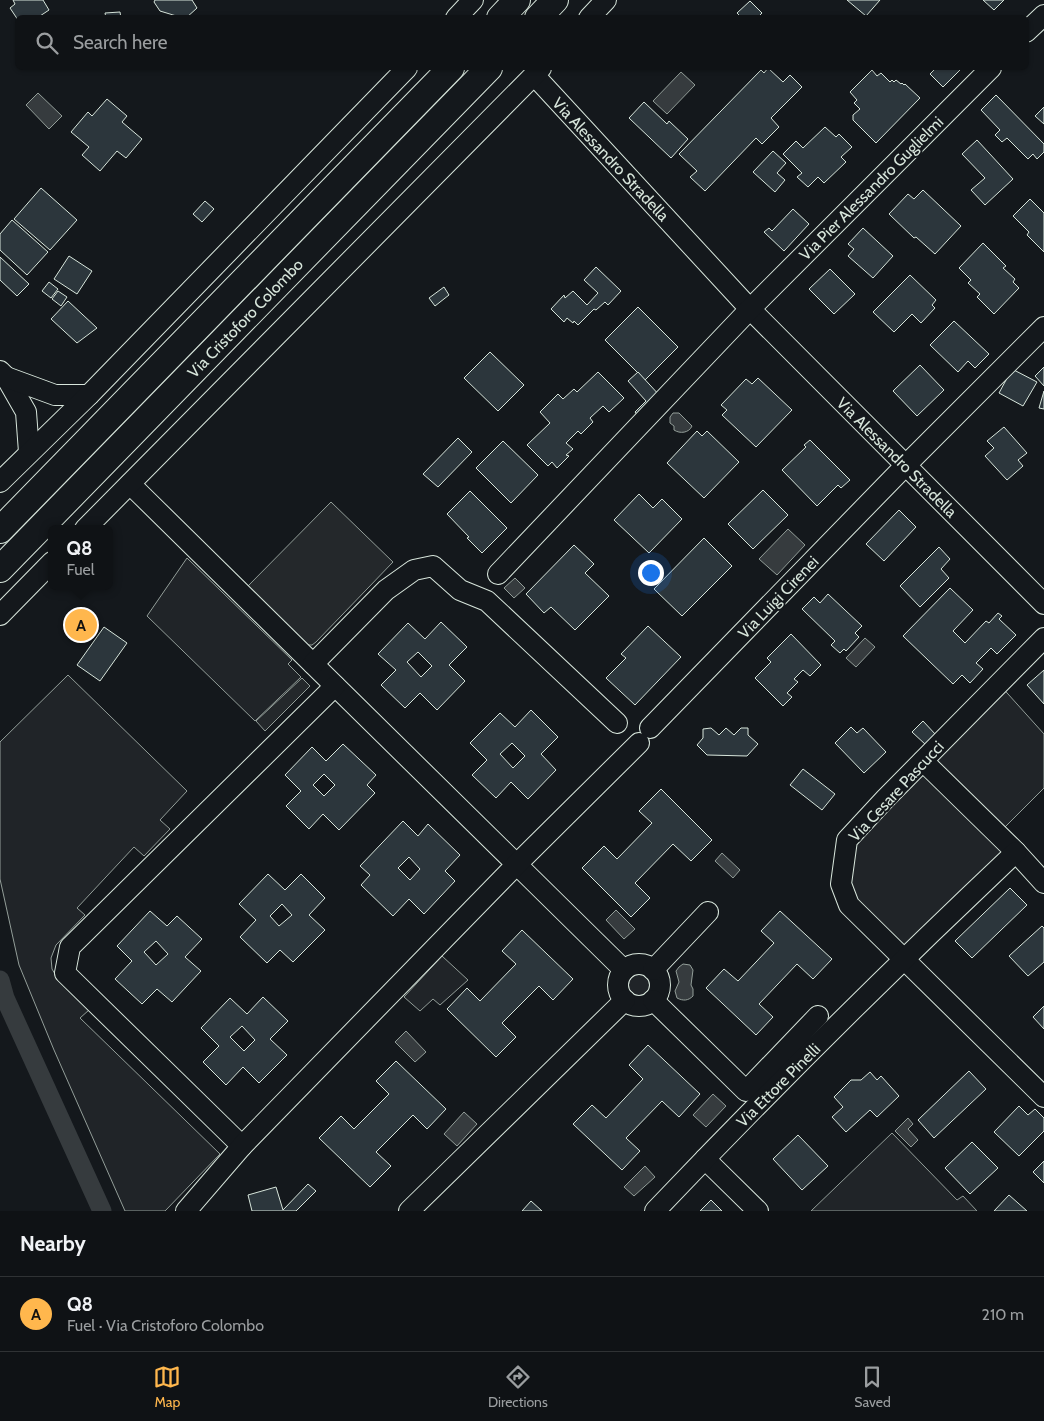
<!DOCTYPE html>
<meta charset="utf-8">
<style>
body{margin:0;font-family:Cabin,sans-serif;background:#181b1e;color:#f1f3f6}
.you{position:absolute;left:650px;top:572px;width:18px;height:18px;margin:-12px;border:4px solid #fff;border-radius:50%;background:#1a73e8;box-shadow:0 0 0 8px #1a73e833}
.badge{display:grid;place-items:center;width:32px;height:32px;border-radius:50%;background:#ffb74d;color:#111;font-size:16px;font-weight:700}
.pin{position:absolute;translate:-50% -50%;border:2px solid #fff;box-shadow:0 1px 5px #0006}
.popup{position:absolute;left:48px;top:525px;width:65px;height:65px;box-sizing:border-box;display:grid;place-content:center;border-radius:8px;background:#0f1215;filter:drop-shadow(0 1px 4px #0005);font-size:16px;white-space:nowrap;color:#9b9ea0}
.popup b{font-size:19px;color:#f1f3f6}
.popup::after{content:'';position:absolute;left:50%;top:100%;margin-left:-10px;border:10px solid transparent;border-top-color:#0f1215}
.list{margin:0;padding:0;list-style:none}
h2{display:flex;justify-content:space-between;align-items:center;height:65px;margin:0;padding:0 20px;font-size:21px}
h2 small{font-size:16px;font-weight:400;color:#9b9ea0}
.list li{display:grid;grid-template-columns:32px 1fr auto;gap:15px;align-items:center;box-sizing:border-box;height:75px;padding:0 20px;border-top:1px solid #2f3234}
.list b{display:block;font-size:19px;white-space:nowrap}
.list p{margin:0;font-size:16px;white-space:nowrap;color:#9b9ea0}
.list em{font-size:16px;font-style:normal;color:#9b9ea0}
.icon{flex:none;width:28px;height:28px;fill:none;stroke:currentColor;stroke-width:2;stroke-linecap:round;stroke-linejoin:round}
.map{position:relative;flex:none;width:1044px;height:1211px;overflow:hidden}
.search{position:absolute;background:#0f1215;box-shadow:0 1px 4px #0004;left:15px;right:15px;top:15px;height:55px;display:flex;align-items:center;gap:12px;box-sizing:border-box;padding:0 18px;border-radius:8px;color:#9b9ea0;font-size:19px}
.sheet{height:140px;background:#0f1215}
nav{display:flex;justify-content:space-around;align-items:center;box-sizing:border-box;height:70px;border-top:1px solid #2f3234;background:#0f1215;font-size:14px;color:#9b9ea0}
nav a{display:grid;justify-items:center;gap:2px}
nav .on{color:#ffb74d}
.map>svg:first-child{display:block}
.green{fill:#202428;stroke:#939e99}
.parking{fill:#24282b;stroke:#939e99}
.water{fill:#363b3e;stroke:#939e99}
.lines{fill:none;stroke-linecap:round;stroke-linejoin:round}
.canal{stroke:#363b3e;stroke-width:19}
.building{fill:#2c363c;stroke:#d8e6dc;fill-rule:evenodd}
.minor-casing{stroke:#d8e6dc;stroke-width:22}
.major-casing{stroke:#d8e6dc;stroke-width:28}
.minor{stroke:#14181c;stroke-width:20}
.major{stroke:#14181c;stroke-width:26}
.labels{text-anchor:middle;stroke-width:4;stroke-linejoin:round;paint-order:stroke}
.street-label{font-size:16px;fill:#d8e6dc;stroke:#14181c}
</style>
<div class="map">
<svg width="1044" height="1211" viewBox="0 0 1044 1211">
<rect width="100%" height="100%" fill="#14181c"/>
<g class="green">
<path d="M187 558 292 660 288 664 301 677 255 721 147 616Z"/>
<path d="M68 675 187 791 160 820 170 829 144 856 134 847 77 908 85 915 56 945 51 958 52 969 58 979 89 1010 80 1018 220 1154 165 1211H125L54 1050 19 965 0 879V742Z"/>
<path d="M999 684 1044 734V788L998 834 1016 852 903 959 849 905 847 840Z"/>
<path d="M442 956 468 980 440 1005 433 999 420 1011 404 997Z"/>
<circle cx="639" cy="985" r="11"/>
<path d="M892 1133 957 1200 963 1196 977 1211H811Z"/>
</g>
<g class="parking">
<path d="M331 502 393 562 316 642 312 645H308L303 642 247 587Z"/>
<path d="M302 678 310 686 265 731 256 721Z"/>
</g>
<g class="water">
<path d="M681 72 695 85 667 114 653 101Z"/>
<path d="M38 93 62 116 49 129 26 105Z"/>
<path d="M673 413H679L692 426C689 433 680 434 674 430V426L670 423V417Z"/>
<path d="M788 529 805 545 777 575 759 559Z"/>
<path d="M515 578 525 588 514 598 504 588Z"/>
<path d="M865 638 875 647 856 667 846 658Z"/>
<path d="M722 853 740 870 733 878 715 861Z"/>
<path d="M616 910 635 929 624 939 606 920Z"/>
<path d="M683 964 690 965 693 970 691 985 693 989V996C688 1001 683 1001 677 998L675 991 679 982 676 971 679 967Z"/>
<path d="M406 1031 426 1052 415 1062 395 1042Z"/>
<path d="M713 1094 726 1106 706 1127 693 1115Z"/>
<path d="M464 1112 477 1124 457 1146 444 1134Z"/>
<path d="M908 1118 913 1124 908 1129 918 1140 911 1147 895 1131Z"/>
<path d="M645 1166 655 1177 634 1196 624 1187Z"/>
</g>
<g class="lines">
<path class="canal" d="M0 980 5 998 102 1211"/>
</g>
<g class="building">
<path d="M13 0H43L49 10 37 18H18V20L10 8 15 4Z"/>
<path d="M155 0H192L197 8 186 18H183L160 11 154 2Z"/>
<path d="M847 0H880L866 16Z"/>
<path d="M983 0H1004L994 10Z"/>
<path d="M750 1 762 13 757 18H742L737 13Z"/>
<path d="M120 12 121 18H106L105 13Z"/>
<path d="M768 68 783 82 790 75 802 87 771 118 779 127 762 144 756 138 705 191 690 177 697 171 679 154 761 70 764 73Z"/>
<path d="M936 68H962L943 87 930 74Z"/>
<path d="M872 70 877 76 881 73 890 82 892 80 894 82 896 80 901 84 902 83 904 85 905 84 920 98 876 143 853 120V115L860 109 854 103 857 100 850 92Z"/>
<path d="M996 95 1044 144V152L1037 159 1033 154 1028 159 1007 138 1002 142 995 135 1000 130 981 110Z"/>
<path d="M107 99 127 116 122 122 142 139 126 158 117 151 100 171 82 155 89 147 71 132 88 112 92 116Z"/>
<path d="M644 102 667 124 669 121 688 139 671 158 629 118Z"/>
<path d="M1044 107V124L1035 116Z"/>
<path d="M825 127 836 137 839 134 852 147 841 157 846 162 824 183 818 177 808 187 797 177 802 173 783 154 796 141 803 148Z"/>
<path d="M977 140 1013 179 985 205 971 190 985 178 962 154Z"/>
<path d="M773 151 786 163 777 173 785 180 775 192 753 172Z"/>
<path d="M41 188 77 220 50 250 14 219Z"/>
<path d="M923 190 961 226 935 254 916 237 914 238 889 214 908 194 914 199Z"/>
<path d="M1030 199 1044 213V252L1027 235 1029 232 1013 216Z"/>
<path d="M205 201 214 209 202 222 193 214Z"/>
<path d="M793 209 809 224 784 251 764 232 769 228 772 231Z"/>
<path d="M12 220 48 252 27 275 0 250V234Z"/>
<path d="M863 228 893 256 873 278 848 256 854 249 848 244Z"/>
<path d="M983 243 1006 266 1003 268 1015 279 1013 282 1019 288 994 314 977 297 980 294 968 283 971 280 959 268Z"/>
<path d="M69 256 92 271 77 294 54 279Z"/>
<path d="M0 257 29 284 17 296 0 280Z"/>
<path d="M596 267 621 291 608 305 605 302 596 310 594 309 578 325 574 321 573 323 567 318 564 322 551 309 564 295 565 298 573 291 587 305 598 293 584 280Z"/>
<path d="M830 269 855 294 834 314 809 289Z"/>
<path d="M910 275 936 300 932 305 935 308 921 323 912 314 894 332 873 312Z"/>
<path d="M49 282 58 289 51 298 42 291Z"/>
<path d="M444 287 449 295 435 306 429 298Z"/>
<path d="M58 291 67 297 61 306 52 299Z"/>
<path d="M68 301 97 328 77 343 51 319Z"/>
<path d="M638 307 678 347 645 380 605 340Z"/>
<path d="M954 321 989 354 975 368 968 361 958 372 930 345Z"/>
<path d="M490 352 524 385 498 411 464 378Z"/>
<path d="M920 365 944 390 917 416 893 391Z"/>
<path d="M1044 367V386L1035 376Z"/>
<path d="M1012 369 1037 382 1023 406 999 393Z"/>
<path d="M598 372 624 398 609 412 603 406 590 418 593 422 581 434 578 431 566 443 573 449 566 455 569 456 557 468 552 462 548 466 527 445 550 423 540 412 558 394 563 399 574 389 577 392Z"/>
<path d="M638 372 661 397 639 417 635 412 646 401 628 381Z"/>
<path d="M758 378 792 410 756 447 722 415 727 410 721 405 746 379 752 384Z"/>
<path d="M1044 391V409L1039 408Z"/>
<path d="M1004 427 1027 453 1018 460 1023 466 1007 480 985 456 994 448 987 441Z"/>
<path d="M697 431 702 436 707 431 739 462 704 498 667 463Z"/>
<path d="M458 438 472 452 438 487 423 474Z"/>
<path d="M810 440 850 480 841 488 838 485 817 506 782 470 806 447 804 445Z"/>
<path d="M503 441 538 475 511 503 476 468Z"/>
<path d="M763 490 788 515 753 549 728 524Z"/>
<path d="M470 491 507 528 482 553 467 538 469 537 447 514Z"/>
<path d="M639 494 653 508 662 499 682 519 649 553 614 520Z"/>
<path d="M899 510 916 527 884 561 866 544Z"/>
<path d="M704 538 732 566 682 616 654 589Z"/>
<path d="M574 545 594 564 585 573 609 596 575 630 551 607 544 613 526 594Z"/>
<path d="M939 547 950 559 941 569 949 578 920 607 900 586Z"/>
<path d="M950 588 973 610 953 631 965 643 986 621 989 623 998 613 1002 616 999 619 1016 635 997 654 991 648 976 663 983 669 970 683 962 675 953 684 903 636Z"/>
<path d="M828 594 862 626 855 633 859 637 846 651 844 649 840 653 831 645 835 641 802 609 814 597 820 603Z"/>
<path d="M81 610 96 624 81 639 66 625Z"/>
<path d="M441 622 467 647 449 665 465 681 437 710 420 693 405 708 381 685 396 670 378 654 408 623 425 639ZM418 652 432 666 421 677 407 662Z"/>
<path d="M648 626 681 657 635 705 606 678 626 658 621 654Z"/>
<path d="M104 627 127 643 100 681 77 665Z"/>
<path d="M791 634 821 665 810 676 803 670 794 679 798 682 787 693 792 697 783 706 755 678 771 662 767 658Z"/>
<path d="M1044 670V704L1027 685Z"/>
<path d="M531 710 558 737 541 754 556 770 528 799 511 782 496 798 472 775 487 760 470 743 500 713 515 727ZM512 743 525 756 513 768 500 754Z"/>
<path d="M923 721 936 735 926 745 912 732Z"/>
<path d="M851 727 857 733 863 728 886 752 864 773 835 743Z"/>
<path d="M711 728 719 735 726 728 734 735 741 728H748V735L758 744 747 756 707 755 697 745 703 738V729Z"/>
<path d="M343 744 376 775 367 785 375 793 339 830 323 814 309 829 286 806 301 791 285 775 312 747 326 761ZM324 774 335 785 324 796 313 785Z"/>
<path d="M803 769 835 794 822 810 790 785Z"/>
<path d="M661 789 712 840 691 861 673 844 635 883 650 898 631 917 582 868 604 846 617 859 652 823 639 811Z"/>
<path d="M403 821 418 836 428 824 460 855 445 871 455 881 424 914 409 899 393 916 361 885 370 875 360 866ZM409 857 420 869 410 880 398 868Z"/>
<path d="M268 874 285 890 301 874 325 898 309 915 325 930 293 962 280 950 267 963 240 937 256 920 239 904ZM282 904 292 915 279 926 270 916Z"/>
<path d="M1010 888 1027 905 972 958 955 941Z"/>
<path d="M150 911 167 926 177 916 202 939 185 957 201 971 172 1002 157 989 142 1004 115 979 132 961 117 946ZM156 941 168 954 156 965 144 952Z"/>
<path d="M780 911 832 959 813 979 797 964 759 1004 773 1017 756 1035 706 988 724 969 738 981 774 943 761 931Z"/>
<path d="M1042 926 1044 928V962L1028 976 1009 956Z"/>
<path d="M522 930 573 979 553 1000 539 986 502 1023 516 1037 496 1057 447 1009 467 988 480 1001 516 964 502 951Z"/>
<path d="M263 997 288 1021 270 1039 287 1055 259 1083 243 1067 226 1085 203 1062 219 1046 201 1028 230 998 247 1014ZM242 1026 255 1040 244 1051 230 1037Z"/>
<path d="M1044 1006V1029L1033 1017Z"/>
<path d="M648 1045 700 1094 679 1117 662 1101 626 1138 640 1151 622 1170 573 1124 592 1105 606 1118 643 1079 629 1065Z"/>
<path d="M396 1061 446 1109 427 1129 413 1115 376 1152 391 1166 370 1187 319 1138 341 1116 354 1129 389 1094 376 1081Z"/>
<path d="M969 1071 986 1089 934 1138 918 1120Z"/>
<path d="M870 1072 877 1080 881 1076 899 1096 877 1117 870 1110 846 1132 832 1117 843 1107 834 1097 851 1080H861Z"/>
<path d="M1019 1106 1028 1115 1035 1109 1044 1118V1131L1019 1156 994 1132Z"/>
<path d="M798 1135 828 1166 802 1190 773 1159Z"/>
<path d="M972 1142 998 1168 970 1194 945 1168Z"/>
<path d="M1044 1161V1183L1033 1172Z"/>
<path d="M308 1184 316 1191 296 1211H252L248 1195 276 1187 283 1210Z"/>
<path d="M1009 1195 1027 1211H994Z"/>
<path d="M711 1200 722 1211H700Z"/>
<path d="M531 1201 542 1211H522Z"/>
</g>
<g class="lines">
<g class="minor-casing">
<g id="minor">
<path d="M456 18 473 0"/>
<path d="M589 18 606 0"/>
<path d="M1026 32 1044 15"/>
<path d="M534 75 750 309 1044 604"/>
<path d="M0 371 6 377 26 412 29 452"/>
<path d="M6 377 55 395H89"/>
<path d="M0 482 89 395 407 68"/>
<path d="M130 484 624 970"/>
<path d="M85 529 541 68"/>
<path d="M498 574 750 309 991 68"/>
<path d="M0 615 52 562"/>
<path d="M1044 638 885 799 847 840 841 884 849 905 1044 1097"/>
<path d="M313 664 386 590 414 570 433 566 460 590 487 601 617 723"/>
<path d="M650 728 905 466 1044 327"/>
<path d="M923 761 1016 852 1044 883"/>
<circle cx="639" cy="985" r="21"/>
<path d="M653 970 708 912"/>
<path d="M653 1000 746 1091 818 1016"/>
<path d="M242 1146 65 973 70 947 335 686"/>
<path d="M705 1159 758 1211"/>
<path d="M186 1211 242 1146 517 864 639 743"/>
<path d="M409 1211 625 1000"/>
<path d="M655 1211C772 1088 892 969 1016 852"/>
</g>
</g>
<g class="major-casing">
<g id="major">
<path d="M500 18 517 0"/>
<path d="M538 18 555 0"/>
<path d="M0 530 451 68"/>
<path d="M0 569 489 68"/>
</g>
</g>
<use href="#minor" class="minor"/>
<use href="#major" class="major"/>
</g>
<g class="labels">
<g class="street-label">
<text transform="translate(611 159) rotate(47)" y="6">Via Alessandro Stradella</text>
<text transform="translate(871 188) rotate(-45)" y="6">Via Pier Alessandro Guglielmi</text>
<text transform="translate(245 318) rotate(-46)" y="6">Via Cristoforo Colombo</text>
<text transform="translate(897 457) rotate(45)" y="6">Via Alessandro Stradella</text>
<text transform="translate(778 597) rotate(-46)" y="6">Via Luigi Cirenei</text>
<text transform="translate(896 791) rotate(-47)" y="6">Via Cesare Pascucci</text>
<text transform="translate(778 1085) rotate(-45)" y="6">Via Ettore Pinelli</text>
</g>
</g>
</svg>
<div class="you"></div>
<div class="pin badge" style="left:81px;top:625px">A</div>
<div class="popup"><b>Q8</b>Fuel</div>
<div class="search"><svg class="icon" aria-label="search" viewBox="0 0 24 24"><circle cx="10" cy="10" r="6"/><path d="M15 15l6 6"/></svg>Search here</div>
</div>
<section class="sheet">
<h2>Nearby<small></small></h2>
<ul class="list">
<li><span class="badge">A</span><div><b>Q8</b><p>Fuel · Via Cristoforo Colombo</p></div><em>210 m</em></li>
</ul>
</section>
<nav>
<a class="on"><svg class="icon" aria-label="map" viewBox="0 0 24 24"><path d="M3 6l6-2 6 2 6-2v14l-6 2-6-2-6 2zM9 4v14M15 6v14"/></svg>Map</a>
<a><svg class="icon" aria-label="directions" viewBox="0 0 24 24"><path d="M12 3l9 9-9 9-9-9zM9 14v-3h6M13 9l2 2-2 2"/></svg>Directions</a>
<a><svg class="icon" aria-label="saved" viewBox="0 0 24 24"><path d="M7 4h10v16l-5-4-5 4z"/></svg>Saved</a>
</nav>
